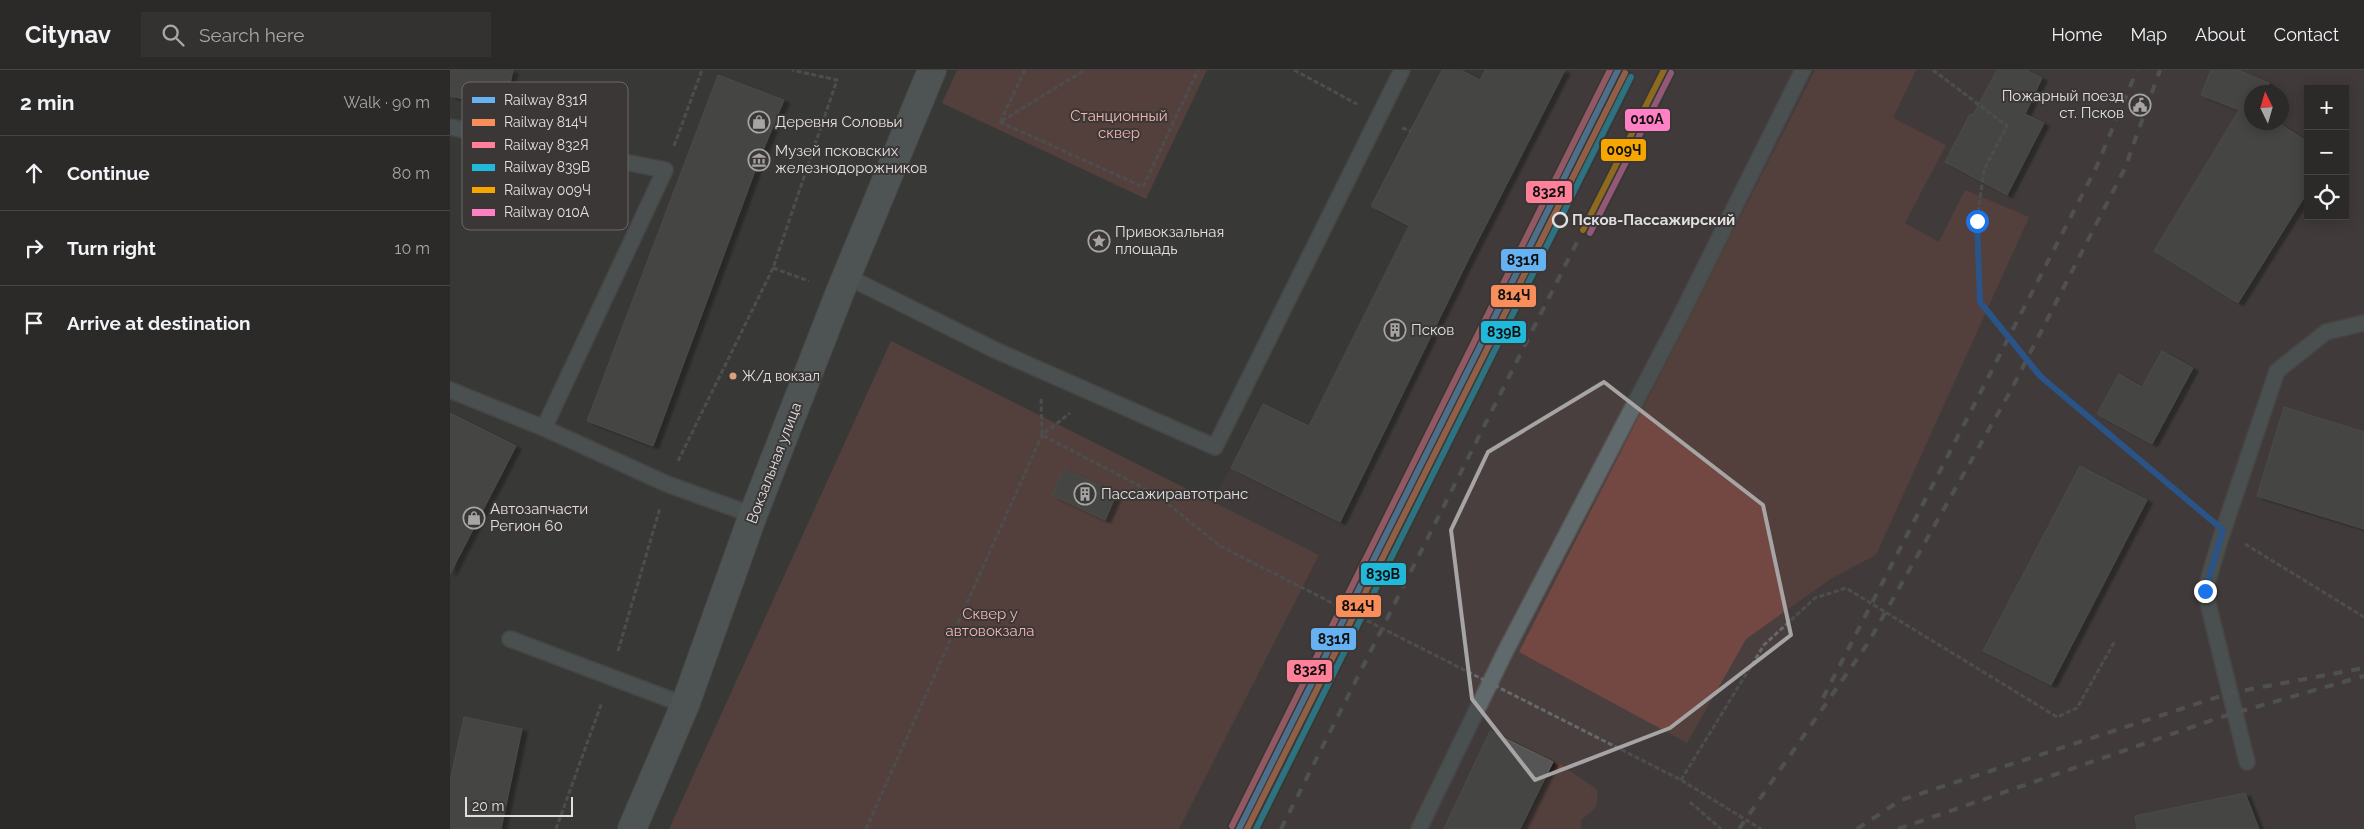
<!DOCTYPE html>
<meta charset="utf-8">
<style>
body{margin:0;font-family:Raleway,sans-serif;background:#333231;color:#f1f3f6}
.controls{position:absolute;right:15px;top:15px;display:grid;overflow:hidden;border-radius:0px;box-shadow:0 2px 12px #0003}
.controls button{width:45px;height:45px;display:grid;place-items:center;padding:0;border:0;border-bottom:1px solid #474646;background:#2b2a29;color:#f1f3f6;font:25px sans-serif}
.compass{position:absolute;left:1794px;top:15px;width:45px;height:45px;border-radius:50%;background:#2b2a29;box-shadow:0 2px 12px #0003;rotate:355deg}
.scale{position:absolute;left:15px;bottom:12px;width:108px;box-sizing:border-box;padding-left:5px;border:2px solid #e0dede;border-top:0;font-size:14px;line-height:18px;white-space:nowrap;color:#e0dede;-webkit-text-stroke:4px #3a3736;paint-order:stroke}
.stop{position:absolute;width:15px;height:15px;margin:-11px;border:4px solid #1a73e8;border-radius:50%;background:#fff}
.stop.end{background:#1a73e8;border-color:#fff;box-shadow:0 1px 5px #0008}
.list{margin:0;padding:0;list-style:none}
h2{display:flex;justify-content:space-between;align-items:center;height:65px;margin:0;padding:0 20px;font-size:21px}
h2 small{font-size:16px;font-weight:400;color:#a6a7a8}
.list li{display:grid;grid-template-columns:32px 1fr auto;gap:15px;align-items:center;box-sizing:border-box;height:75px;padding:0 20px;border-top:1px solid #474646}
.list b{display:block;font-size:19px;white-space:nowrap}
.list em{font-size:16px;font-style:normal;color:#a6a7a8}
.icon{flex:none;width:28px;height:28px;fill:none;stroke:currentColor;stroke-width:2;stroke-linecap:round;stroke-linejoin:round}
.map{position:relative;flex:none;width:1914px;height:759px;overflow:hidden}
header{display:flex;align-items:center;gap:30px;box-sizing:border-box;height:70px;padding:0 25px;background:#2b2a29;border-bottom:1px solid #474646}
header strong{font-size:24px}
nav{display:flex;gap:28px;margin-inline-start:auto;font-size:18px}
.search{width:350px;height:45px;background:#333231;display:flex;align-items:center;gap:12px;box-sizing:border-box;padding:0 18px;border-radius:0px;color:#a6a7a8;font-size:19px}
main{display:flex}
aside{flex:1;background:#2b2a29}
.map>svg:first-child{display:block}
.built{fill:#493f3e;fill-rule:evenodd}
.green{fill:#734843}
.building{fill:#565454;stroke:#626160;filter:url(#shadow)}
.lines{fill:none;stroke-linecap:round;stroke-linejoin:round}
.lane-casing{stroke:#575655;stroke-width:18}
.secondary-casing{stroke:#575655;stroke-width:30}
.path{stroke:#64696b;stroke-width:3;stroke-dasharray:5 2.5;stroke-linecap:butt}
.lane{stroke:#606a6d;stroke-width:15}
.secondary{stroke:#697578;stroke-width:28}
.rail{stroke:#6b7072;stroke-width:4;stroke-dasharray:9 9;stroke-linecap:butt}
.path-bridge{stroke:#64696b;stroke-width:3;stroke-dasharray:5 2.5;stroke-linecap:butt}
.rail-1-casing{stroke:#3a3736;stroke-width:10}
.rail-2-casing{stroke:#3a3736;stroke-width:10}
.rail-3-casing{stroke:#3a3736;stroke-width:10}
.rail-4-casing{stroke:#3a3736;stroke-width:10}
.rail-5-casing{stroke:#3a3736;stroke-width:10}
.rail-6-casing{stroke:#3a3736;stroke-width:10}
.rail-1{stroke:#66b1f2;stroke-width:6}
.rail-2{stroke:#fa8e5a;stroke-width:6}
.rail-3{stroke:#ff8098;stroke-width:6}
.rail-4{stroke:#20b9da;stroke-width:6}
.rail-5{stroke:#f7a600;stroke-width:6}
.rail-6{stroke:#ff80c5;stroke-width:6}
.route{stroke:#1a73e8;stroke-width:6}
.marked{fill:none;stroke:#a6a4a4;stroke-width:4;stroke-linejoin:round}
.stop-dot{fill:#3a3736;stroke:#e0dede;stroke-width:2.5}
.bus-dot{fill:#d9a179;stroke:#3a3736;stroke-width:2}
.labels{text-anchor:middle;stroke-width:4;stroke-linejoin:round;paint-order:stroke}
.bus-label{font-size:14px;fill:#e0dede;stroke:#3a3736;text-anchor:start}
.poi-label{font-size:15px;fill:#e0dede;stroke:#3a3736;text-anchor:start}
.park-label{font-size:15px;fill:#f3b5af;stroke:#3a3736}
.stop-label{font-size:15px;font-weight:bold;fill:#e0dede;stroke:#3a3736;text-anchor:start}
.street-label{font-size:15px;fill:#e0dede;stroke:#3a3736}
.key{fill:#3a3736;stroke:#6c6968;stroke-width:1}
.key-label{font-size:14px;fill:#e0dede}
.line-badge{stroke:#3a3736;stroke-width:2}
.pale-badge-label{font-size:14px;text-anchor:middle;font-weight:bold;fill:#111}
</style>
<header>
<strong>Citynav</strong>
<div class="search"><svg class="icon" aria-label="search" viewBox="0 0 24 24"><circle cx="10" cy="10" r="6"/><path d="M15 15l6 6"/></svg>Search here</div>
<nav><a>Home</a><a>Map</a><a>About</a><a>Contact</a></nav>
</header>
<main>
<aside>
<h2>2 min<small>Walk · 90 m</small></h2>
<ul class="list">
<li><svg class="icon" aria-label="ahead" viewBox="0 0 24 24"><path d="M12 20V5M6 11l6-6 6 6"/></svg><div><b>Continue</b></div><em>80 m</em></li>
<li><svg class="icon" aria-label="right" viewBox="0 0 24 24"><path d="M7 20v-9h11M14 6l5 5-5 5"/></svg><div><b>Turn right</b></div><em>10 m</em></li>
<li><svg class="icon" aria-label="arrive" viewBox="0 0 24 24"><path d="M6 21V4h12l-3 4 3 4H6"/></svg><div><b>Arrive at destination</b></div></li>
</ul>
</aside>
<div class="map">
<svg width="1914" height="759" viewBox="0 0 1914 759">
<defs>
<filter id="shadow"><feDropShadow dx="5.5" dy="3" stdDeviation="1" flood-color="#0009"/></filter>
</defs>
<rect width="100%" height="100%" fill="#393837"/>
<path class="built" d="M992 0H1011L1030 10 1035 0H1914V759H729L869 485 762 434 813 334 859 356 959 156 921 136ZM1858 19H1895V146H1858ZM1802 22H1832V52H1802Z"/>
<g class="green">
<path d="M507 0H757L696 129 492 33Z"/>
<path d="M1365 0H1466L1443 48 1496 75 1455 153 1489 172 1515 120 1579 147 1426 485 1382 508 1296 569 1237 673 1069 582Z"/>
<path d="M441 271 869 485 729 759H219Z"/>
<path d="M1106 692 1147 719C1149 738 1145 739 1131 750V759H1073Z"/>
</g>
<g class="building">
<path d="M0 0H63L55 37 0 26Z"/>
<path d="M992 0H1011L1030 10 1035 0H1115L1020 186 890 452 781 398 813 334 859 356 959 156 921 136Z"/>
<path d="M1547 0H1576L1592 8 1575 44 1594 53 1557 125 1495 92 1520 44 1523 45Z"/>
<path d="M1761 0H1788L1819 13 1815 22H1802V52H1827L1858 72V121L1788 233 1704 181 1789 40 1751 25Z"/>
<path d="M268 5 334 30 309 90 203 376 137 351Z"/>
<path d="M1712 281 1743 298 1702 374 1647 344 1669 304 1692 317Z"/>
<path d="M1834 337 1914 362V459L1807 426Z"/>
<path d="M0 343 66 376 0 504Z"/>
<path d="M1630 396 1697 430 1601 615 1533 581Z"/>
<path d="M614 399 667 423 655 450 602 425Z"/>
<path d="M14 647 72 659 51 759H0V711Z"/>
<path d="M1040 661 1103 692 1070 759H994Z"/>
<path d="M1795 723 1809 759H1687L1685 746Z"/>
</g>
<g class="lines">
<g class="lane-casing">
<g id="lane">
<path d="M0 57 215 100 94 358"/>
<path d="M396 206 545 280 765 377 952 0"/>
<path d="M0 320 94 358 217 414 303 445"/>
<path d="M60 569 235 635"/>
<path d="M1797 692 1755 521 1770 470 1827 301 1876 262 1914 253"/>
<path d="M969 759 1055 582 1229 249 1353 0"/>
</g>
</g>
<g class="secondary-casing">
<path id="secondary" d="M182 759 235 635 303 445 390 222 482 0"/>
</g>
<g class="path">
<path d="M575 0 550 52 635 0"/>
<path d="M844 0 907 34"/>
<path d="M1483 0 1557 56 1534 100 1527 151 1530 232 1590 306 1752 442"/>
<path d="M550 52 693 117 748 0"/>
<path d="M952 58 961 61"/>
<path d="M224 76 252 0"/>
<path d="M323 198 359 211"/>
<path d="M591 329 592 365 707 425 770 476"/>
<path d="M228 391 323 198 387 10 342 0"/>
<path d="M1795 474 1914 547"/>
<path d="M168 581 210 438"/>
<path d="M1231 710 1314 575 1365 528 1396 518 1607 647 1627 638 1665 571"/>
<path d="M1240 732 1271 759"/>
<path d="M106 759 152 632"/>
<path d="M416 759 592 365 620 343"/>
</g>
<use href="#lane" class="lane"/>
<use href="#secondary" class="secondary"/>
<g class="rail">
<path d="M1373 628 1646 98 1687 0"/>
<path d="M831 759 1133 160"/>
<path d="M1289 759 1418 573 1560 322 1675 98 1710 0"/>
<path d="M1407 759 1451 730 1780 623 1914 598"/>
<path d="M1448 759 1771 647 1914 606"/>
</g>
<path class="path-bridge" d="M770 476 1231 710 1311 759"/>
<g class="rail-1-casing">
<path id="rail-1" d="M789 759 1168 0"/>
</g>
<g class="rail-2-casing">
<path id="rail-2" d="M797 759 1175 3"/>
</g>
<g class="rail-3-casing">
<path id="rail-3" d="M782 756 1160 0"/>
</g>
<g class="rail-4-casing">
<path id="rail-4" d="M806 759 1181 7"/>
</g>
<g class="rail-5-casing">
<path id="rail-5" d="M1133 160 1214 0"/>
</g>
<g class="rail-6-casing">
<path id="rail-6" d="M1140 163 1221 3"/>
</g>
<use href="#rail-1" class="rail-1"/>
<use href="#rail-2" class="rail-2"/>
<use href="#rail-3" class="rail-3"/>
<use href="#rail-4" class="rail-4"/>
<use href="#rail-5" class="rail-5"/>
<use href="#rail-6" class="rail-6"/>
</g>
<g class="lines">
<path class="route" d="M1527 151 1530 232 1590 306 1773 460 1755 521"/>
</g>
<path d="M0 0H1914V759H0ZM1154 312 1313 435 1341 565 1220 658 1085 710 1022 629 1001 460 1038 382Z" fill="#393837" fill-opacity=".55" fill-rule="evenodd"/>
<path class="marked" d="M1154 312 1313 435 1341 565 1220 658 1085 710 1022 629 1001 460 1038 382Z"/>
<defs>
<g id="civic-ring" transform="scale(1.125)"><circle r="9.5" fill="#3a3736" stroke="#a6a4a4" stroke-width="1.5"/><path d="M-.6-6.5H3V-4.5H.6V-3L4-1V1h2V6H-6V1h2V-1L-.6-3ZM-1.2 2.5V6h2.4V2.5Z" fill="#a6a4a4"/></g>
<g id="shop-ring" transform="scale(1.125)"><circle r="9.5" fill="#3a3736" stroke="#a6a4a4" stroke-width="1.5"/><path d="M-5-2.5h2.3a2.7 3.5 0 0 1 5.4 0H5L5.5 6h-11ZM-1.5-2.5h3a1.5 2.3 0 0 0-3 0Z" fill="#a6a4a4"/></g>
<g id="museum-ring" transform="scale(1.125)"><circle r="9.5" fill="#3a3736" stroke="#a6a4a4" stroke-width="1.5"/><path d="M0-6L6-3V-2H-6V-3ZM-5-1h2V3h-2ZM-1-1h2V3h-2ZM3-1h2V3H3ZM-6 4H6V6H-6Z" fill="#a6a4a4"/></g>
<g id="sight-ring" transform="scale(1.125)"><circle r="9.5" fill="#3a3736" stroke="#a6a4a4" stroke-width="1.5"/><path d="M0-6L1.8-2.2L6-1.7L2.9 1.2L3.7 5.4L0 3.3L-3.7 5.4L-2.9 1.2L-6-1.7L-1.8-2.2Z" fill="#a6a4a4"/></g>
<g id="building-ring" transform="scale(1.125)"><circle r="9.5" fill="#3a3736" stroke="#a6a4a4" stroke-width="1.5"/><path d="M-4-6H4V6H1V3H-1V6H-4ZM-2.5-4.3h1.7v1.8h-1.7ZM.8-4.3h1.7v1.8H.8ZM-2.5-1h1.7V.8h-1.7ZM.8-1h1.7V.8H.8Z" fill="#a6a4a4"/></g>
</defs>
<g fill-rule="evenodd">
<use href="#civic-ring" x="1690" y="35"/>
<use href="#shop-ring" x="309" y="52"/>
<use href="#museum-ring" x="309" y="90"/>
<use href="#sight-ring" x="649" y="171"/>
<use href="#building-ring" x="945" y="260"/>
<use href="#building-ring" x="635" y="424"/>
<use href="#shop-ring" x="24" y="448"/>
</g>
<circle class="stop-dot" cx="1110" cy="150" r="7"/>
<circle class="bus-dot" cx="283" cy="306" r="4.5"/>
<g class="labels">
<g class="bus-label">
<text x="292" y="311">Ж/д вокзал</text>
</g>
<g class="poi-label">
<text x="1674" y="31" text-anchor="end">Пожарный поезд<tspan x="1674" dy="17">ст. Псков</tspan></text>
<text x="325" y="57">Деревня Соловьи</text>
<text x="325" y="86">Музей псковских<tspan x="325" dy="17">железнодорожников</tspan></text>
<text x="665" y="167">Привокзальная<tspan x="665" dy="17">площадь</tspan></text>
<text x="961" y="265">Псков</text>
<text x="651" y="429">Пассажиравтотранс</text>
<text x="40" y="444">Автозапчасти<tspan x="40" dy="17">Регион 60</tspan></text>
</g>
<g class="park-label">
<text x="669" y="51">Станционный<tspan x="669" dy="17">сквер</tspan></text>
<text x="540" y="549">Сквер у<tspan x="540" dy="17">автовокзала</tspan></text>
</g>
<g class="stop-label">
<text x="1122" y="155">Псков-Пассажирский</text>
</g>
<g class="street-label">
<text transform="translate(324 393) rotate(-69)" y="5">Вокзальная улица</text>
</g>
</g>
<rect x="12" y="12" width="166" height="148" rx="8" class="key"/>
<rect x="22" y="27" width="23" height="6" fill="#66b1f2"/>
<rect x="22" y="49" width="23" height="7" fill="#fa8e5a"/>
<rect x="22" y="72" width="23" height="6" fill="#ff8098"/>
<rect x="22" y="94" width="23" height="7" fill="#20b9da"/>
<rect x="22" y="117" width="23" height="6" fill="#f7a600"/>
<rect x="22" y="139" width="23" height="7" fill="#ff80c5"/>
<g class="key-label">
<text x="54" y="35">Railway 831Я</text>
<text x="54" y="57">Railway 814Ч</text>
<text x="54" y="80">Railway 832Я</text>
<text x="54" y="102">Railway 839В</text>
<text x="54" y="125">Railway 009Ч</text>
<text x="54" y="147">Railway 010А</text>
</g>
<g class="line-badge">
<rect x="1174" y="38" width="47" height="24" rx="5" fill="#ff80c5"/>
<rect x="1150" y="68" width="47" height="24" rx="5" fill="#f7a600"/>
<rect x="1075" y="110" width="48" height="24" rx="5" fill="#ff8098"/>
<rect x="1050" y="178" width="47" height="24" rx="5" fill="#66b1f2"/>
<rect x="1040" y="214" width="47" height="24" rx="5" fill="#fa8e5a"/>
<rect x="1030" y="250" width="47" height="24" rx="5" fill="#20b9da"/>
<rect x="910" y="492" width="47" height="24" rx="5" fill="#20b9da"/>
<rect x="885" y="524" width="47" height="24" rx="5" fill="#fa8e5a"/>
<rect x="860" y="557" width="47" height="24" rx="5" fill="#66b1f2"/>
<rect x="836" y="589" width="47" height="24" rx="5" fill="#ff8098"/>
</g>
<g class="pale-badge-label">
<text x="1197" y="54">010А</text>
<text x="1174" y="85">009Ч</text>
<text x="1099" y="127">832Я</text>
<text x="1073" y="195">831Я</text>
<text x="1064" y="230">814Ч</text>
<text x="1054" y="267">839В</text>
<text x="933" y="509">839В</text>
<text x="908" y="541">814Ч</text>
<text x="884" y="574">831Я</text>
<text x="860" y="605">832Я</text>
</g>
</svg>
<div class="controls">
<button>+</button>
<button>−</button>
<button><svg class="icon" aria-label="locate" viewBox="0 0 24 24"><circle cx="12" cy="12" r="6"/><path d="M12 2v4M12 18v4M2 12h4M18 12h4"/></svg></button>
</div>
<svg class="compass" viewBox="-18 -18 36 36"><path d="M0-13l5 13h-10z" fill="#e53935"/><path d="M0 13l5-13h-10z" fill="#a6a7a8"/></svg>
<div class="scale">20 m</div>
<div class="stop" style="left:1527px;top:151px"></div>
<div class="stop end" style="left:1755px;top:521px"></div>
</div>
</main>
